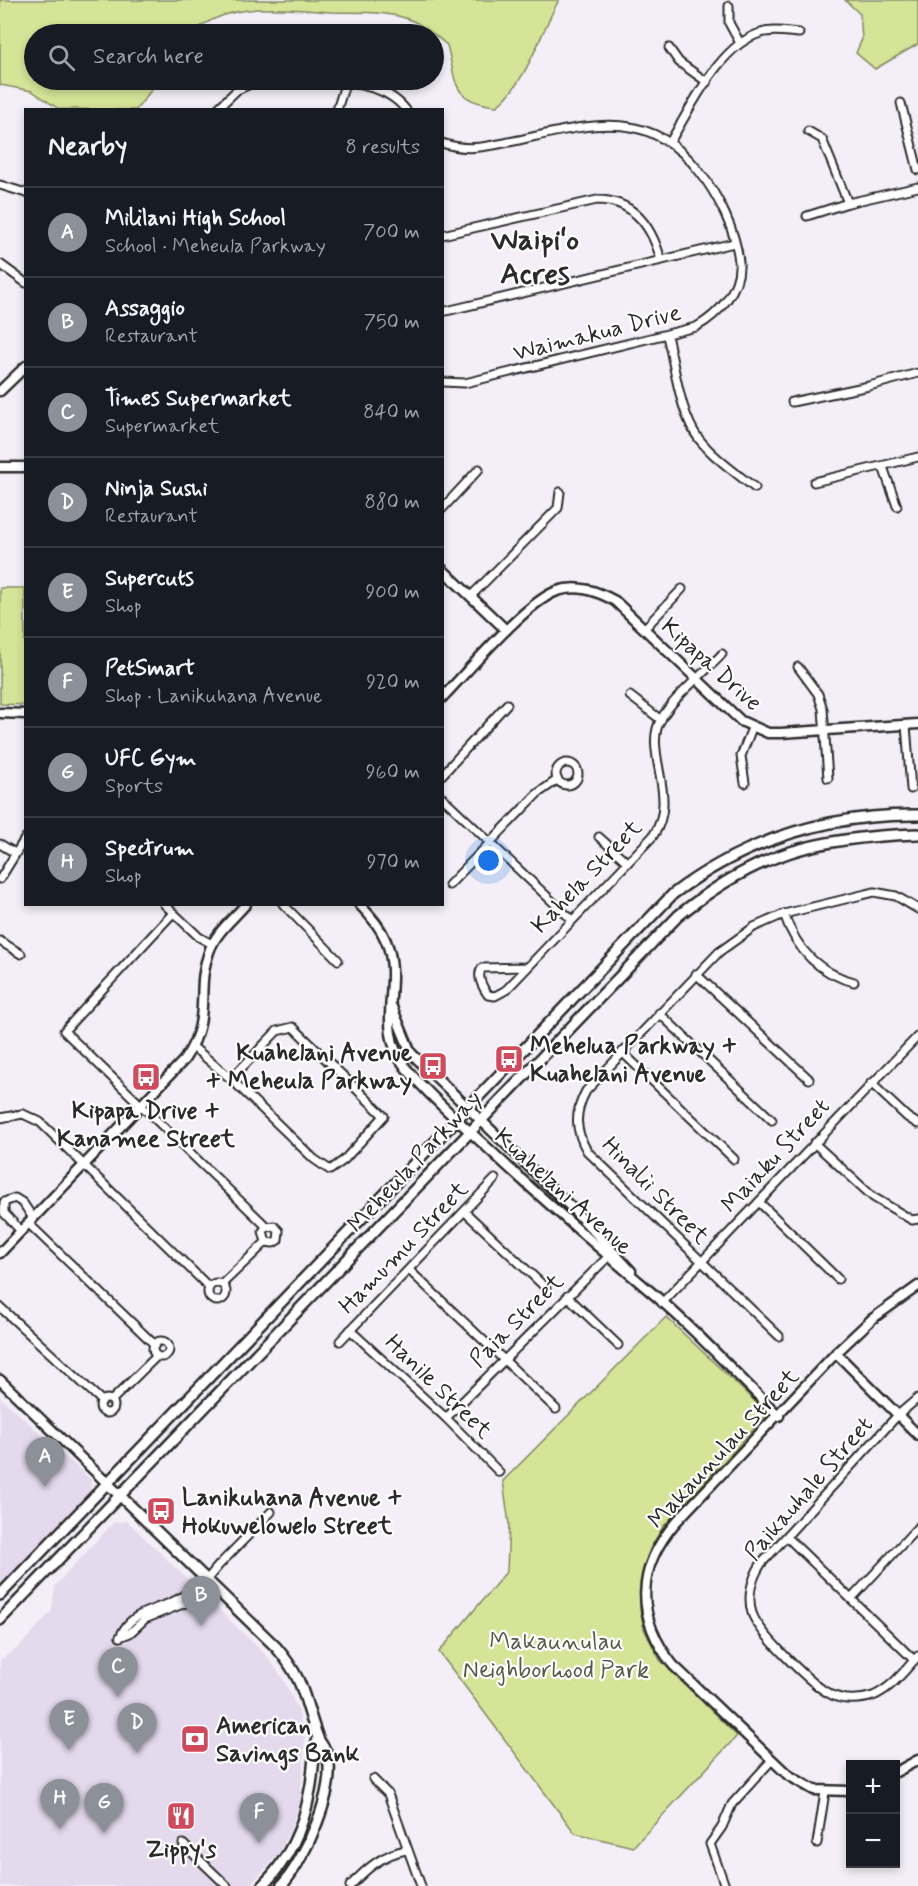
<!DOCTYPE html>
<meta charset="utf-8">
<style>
body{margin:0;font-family:Mynerve,sans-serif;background:#20242c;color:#f1f3f6}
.controls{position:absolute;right:18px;bottom:18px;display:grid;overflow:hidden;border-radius:0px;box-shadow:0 3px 9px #0003}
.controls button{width:54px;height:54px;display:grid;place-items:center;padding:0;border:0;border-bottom:2px solid #363941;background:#171b24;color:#f1f3f6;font:30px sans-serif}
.you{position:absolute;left:489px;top:861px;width:21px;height:21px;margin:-15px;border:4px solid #fff;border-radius:50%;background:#1a73e8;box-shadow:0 0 0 9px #1a73e833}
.badge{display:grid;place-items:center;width:39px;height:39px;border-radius:50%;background:#8c9099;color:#fff;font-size:20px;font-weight:700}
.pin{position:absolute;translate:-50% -50px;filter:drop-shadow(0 2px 3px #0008)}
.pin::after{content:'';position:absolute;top:32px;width:21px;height:18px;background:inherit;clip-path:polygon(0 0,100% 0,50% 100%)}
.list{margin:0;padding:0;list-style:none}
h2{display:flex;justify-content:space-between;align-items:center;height:78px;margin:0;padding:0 24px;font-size:26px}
h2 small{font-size:20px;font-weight:400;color:#9ea1a6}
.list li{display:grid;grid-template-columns:39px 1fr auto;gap:18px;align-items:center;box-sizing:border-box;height:90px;padding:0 24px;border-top:2px solid #363941}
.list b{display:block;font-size:22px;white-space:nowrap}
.list p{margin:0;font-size:20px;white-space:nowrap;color:#9ea1a6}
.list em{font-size:20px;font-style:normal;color:#9ea1a6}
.icon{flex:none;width:33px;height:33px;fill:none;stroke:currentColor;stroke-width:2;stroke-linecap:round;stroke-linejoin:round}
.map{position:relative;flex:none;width:918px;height:1886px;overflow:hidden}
.search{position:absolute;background:#171b24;box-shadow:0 3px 9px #0003;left:24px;top:24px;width:420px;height:66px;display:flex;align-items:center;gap:15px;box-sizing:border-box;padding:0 21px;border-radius:33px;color:#9ea1a6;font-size:22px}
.panel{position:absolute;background:#171b24;box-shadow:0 3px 9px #0003;left:24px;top:108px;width:420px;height:798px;border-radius:0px}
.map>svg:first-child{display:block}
.built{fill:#e4d9ed}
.green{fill:#d5e497;stroke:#808861;stroke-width:1.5}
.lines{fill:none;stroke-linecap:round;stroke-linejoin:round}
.minor-casing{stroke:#2b2b2b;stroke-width:11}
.tertiary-casing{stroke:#2b2b2b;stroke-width:13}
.secondary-casing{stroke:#2b2b2b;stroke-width:14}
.minor{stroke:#fff;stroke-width:7}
.tertiary{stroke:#fff;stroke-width:8}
.secondary{stroke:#fff;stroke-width:9}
.labels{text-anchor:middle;stroke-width:4.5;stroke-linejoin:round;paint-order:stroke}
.street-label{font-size:24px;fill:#2b2b2b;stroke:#fff}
.poi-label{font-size:24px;font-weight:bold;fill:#2b2b2b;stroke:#fff;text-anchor:start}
.park-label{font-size:24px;fill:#565946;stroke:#fff}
.district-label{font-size:30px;font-weight:bold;fill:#2b2b2b;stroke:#fff}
</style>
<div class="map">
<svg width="918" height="1886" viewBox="0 0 918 1886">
<rect width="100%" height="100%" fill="#f3eef7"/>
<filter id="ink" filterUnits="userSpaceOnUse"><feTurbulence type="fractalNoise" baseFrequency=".0167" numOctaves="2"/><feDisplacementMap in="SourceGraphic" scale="12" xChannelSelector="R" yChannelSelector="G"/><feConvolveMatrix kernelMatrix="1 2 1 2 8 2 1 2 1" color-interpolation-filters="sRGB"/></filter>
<g filter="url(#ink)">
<g class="built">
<path d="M0 1397 91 1480 90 1495 0 1588Z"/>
<path d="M127 1521 267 1656 283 1679 298 1710 305 1741 300 1802 290 1831 277 1856 249 1886H0V1660L19 1647 52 1611 55 1586 113 1523Z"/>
</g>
<g class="green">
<path d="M0 0H559C540 33 528 81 497 106 451 101 457 84 447 45 437 37 425 26 413 21 388 10 358 13 331 12 283 9 228 0 191 34H34V80H159L136 110 59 109 32 91 0 85Z"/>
<path d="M845 0H918V44L875 69 856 53 862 39 860 14Z"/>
<path d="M0 588H25V705L0 704Z"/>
<path d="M666 1317 763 1409 766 1416 663 1527 650 1549 640 1590V1609L644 1629 660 1660 737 1736 633 1847 575 1833 439 1652 507 1571 509 1524 503 1481Z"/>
</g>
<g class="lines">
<g class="minor-casing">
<g id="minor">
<path d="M729 6V23L740 43"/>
<path d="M669 48 679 62 707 82"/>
<path d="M295 80C333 83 381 78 406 110"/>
<path d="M901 103 918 170"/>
<path d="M216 110 237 90 260 80"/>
<path d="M337 110 345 84"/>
<path d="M808 131 822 139 848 203"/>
<path d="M670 142C691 108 720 44 761 33 772 29 787 32 799 33"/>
<path d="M442 143C468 152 488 146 514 141 584 126 647 104 699 171 718 195 736 231 739 262 741 290 718 315 696 327L465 383 442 382"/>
<path d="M0 185 26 193"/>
<path d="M807 216 848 203 918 187"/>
<path d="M442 235 597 200C634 200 652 227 661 260"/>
<path d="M0 264 26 283"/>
<path d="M442 312 734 243"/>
<path d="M667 336C675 366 680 415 699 439 714 458 736 473 755 488"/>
<path d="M792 402 869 386 918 373"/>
<path d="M883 467 897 506"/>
<path d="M814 482 918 457"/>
<path d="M442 509 479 469"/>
<path d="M471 596 558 508 560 492"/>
<path d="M644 629 682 589"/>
<path d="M798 667 818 694 823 709 828 778"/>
<path d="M630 696 661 720"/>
<path d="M906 725 911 789"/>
<circle cx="567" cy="774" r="11"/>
<path d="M442 775 507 704"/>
<path d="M745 783 741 756 752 728"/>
<path d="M442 797 572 920"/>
<path d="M599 837 627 862"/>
<path d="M0 844 15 853"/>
<path d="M0 879 26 837"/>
<path d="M449 885 537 794 557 780"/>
<path d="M164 904 199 937 212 944"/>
<path d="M283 904 338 960"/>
<path d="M173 913 64 1031 267 1227"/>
<path d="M784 914C796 949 818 973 854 982"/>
<path d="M0 941 21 954"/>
<path d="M527 967 482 968C476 976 483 988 488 995L495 996 506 990 653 836C680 797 642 750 661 719 676 694 703 675 722 654"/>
<path d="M696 974 809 1079"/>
<path d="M659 1013 772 1120"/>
<path d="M293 1027 384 1116 344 1160 330 1170 314 1159 231 1079 277 1031Z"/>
<path d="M193 1047 231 1079"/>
<path d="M622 1052 734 1159"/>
<path d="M871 1083 907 1117 918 1124"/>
<path d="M0 1118 23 1114 40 1122 209 1287"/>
<path d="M814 1143 873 1197 912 1220 918 1219"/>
<path d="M759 1202 838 1279"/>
<path d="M465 1212 546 1288"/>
<path d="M28 1223 155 1345"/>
<path d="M21 1231 4 1213V1202L15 1198 23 1203 33 1218"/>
<path d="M409 1270 556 1409"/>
<circle cx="217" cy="1292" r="9"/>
<path d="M222 1284 266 1242 273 1243 278 1240 279 1231 274 1226 267 1227 263 1231 266 1242"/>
<path d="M567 1296 618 1345"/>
<path d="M662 1303 918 1036"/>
<path d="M0 1307 102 1401"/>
<path d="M350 1330 446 1418 499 1472"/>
<path d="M779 1336 587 1151C575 1130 574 1113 586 1091L719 952 754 927 784 914 874 892 896 896 918 909"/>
<path d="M340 1341 495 1179"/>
<circle cx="161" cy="1349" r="8"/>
<path d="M918 1398 897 1416 761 1564C752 1578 747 1596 752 1613 758 1632 813 1687 832 1695 844 1701 861 1700 873 1696 892 1688 905 1670 918 1656"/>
<circle cx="107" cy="1406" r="7"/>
<path d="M112 1400 157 1356"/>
<path d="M446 1418 612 1253"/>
<path d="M787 1537 914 1660"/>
<path d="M851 1599 918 1527"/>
<path d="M120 1637 130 1633 145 1619 188 1602 219 1565 271 1512"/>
<path d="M120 1637C131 1610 156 1611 178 1599 188 1593 196 1586 206 1580"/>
<path d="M373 1779 388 1794 421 1886"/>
<path d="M817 1843 825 1792"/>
<path d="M183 1844 227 1886"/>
<path d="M350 1886C366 1869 383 1854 406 1850"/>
<path d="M725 1886 710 1844 722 1827 732 1804 771 1761"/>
</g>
</g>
<g class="tertiary-casing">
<g id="tertiary">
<path d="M0 391 26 366"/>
<path d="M0 467H26"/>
<path d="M442 569 506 630"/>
<path d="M442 698C467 672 526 602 557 591 578 584 597 591 615 601L741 721 768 733H781L918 724"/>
<path d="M0 713 26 714"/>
<path d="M359 904C370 915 380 926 386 941 404 984 373 1027 406 1068 431 1098 462 1124 491 1151 541 1198 592 1242 644 1286 692 1326 735 1373 779 1416"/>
<path d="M392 1007 411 1053 573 1209 631 1271"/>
<path d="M0 1253 184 1060C214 1016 194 993 209 952 215 933 233 919 246 904"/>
<path d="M836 1353 918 1435"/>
<path d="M0 1380 108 1484"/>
<path d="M896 1772 918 1760"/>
<path d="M850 1791 814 1790 788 1775 673 1665C635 1617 636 1568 676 1522L836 1353 872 1319 918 1286"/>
</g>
</g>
<g class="secondary-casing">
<g id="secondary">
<path d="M108 1484 276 1647C306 1682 303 1698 318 1738 320 1743 325 1748 327 1754 338 1787 304 1862 281 1886"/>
<path d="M0 1595 673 894C745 840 828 814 918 815"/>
<path d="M0 1620 678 916C756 852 819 837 918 834"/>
<path d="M262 1886C289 1860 304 1826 310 1790 314 1772 312 1756 318 1739"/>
</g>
</g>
<use href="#minor" class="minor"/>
<use href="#tertiary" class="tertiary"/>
<use href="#secondary" class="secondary"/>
</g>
</g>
<defs>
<g id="bus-square" transform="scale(1.5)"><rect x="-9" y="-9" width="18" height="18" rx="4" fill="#d1495b" stroke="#fff"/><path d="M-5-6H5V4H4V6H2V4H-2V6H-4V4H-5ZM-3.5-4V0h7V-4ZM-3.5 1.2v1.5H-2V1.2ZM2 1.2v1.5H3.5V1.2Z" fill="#fff"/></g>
<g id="bank-square" transform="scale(1.5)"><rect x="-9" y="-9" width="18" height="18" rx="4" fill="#d1495b" stroke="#fff"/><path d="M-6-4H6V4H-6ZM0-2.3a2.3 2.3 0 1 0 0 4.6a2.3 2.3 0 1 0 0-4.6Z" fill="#fff"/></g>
<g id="restaurant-square" transform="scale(1.5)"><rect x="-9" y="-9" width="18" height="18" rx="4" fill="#d1495b" stroke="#fff"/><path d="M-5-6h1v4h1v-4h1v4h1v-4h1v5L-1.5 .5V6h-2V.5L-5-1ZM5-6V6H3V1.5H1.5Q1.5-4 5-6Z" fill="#fff"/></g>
</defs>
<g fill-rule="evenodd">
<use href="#bus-square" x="509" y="1059"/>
<use href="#bus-square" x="433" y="1066"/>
<use href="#bus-square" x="146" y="1077"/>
<use href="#bus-square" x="161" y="1511"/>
<use href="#bank-square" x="195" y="1739"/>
<use href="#restaurant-square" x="181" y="1816"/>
</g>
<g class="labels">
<g class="street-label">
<text transform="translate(597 332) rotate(-14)" y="8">Waimakua Drive</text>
<text transform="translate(712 664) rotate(42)" y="8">Kipapa Drive</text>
<text transform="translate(586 876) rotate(-46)" y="8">Kahela Street</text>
<text transform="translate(775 1155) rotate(-47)" y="8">Maiaku Street</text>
<text transform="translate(414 1161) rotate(-47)" y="8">Meheula Parkway</text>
<text transform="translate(656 1190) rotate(45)" y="8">Hinalii Street</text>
<text transform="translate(564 1191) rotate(42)" y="8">Kuahelani Avenue</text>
<text transform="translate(403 1247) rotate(-46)" y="8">Hamumu Street</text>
<text transform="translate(516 1320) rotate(-45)" y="8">Paia Street</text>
<text transform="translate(439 1386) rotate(44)" y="8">Hanile Street</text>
<text transform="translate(723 1448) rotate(-47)" y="8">Makaunulau Street</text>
<text transform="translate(808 1488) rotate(-49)" y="8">Paikauhale Street</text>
</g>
<g class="poi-label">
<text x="530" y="1053">Mehelua Parkway +<tspan x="530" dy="28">Kuahelani Avenue</tspan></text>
<text x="412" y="1060" text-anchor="end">Kuahelani Avenue<tspan x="412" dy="28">+ Meheula Parkway</tspan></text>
<text x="146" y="1118" text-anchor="middle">Kipapa Drive +<tspan x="146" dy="28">Kanamee Street</tspan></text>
<text x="182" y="1505">Lanikuhana Avenue +<tspan x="182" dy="28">Hokuwelowelo Street</tspan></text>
<text x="216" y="1733">American<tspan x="216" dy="28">Savings Bank</tspan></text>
<text x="181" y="1857" text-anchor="middle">Zippy's</text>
</g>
<g class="park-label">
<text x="556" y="1649">Makaunulau<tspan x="556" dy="28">Neighborhood Park</tspan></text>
</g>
<g class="district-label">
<text x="535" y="249">Waipiʻo<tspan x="535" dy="34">Acres</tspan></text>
</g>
</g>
</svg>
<div class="controls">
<button>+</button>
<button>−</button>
</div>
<div class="you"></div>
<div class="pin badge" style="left:45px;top:1487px">A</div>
<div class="pin badge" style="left:201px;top:1626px">B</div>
<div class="pin badge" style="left:118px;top:1697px">C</div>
<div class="pin badge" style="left:137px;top:1753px">D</div>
<div class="pin badge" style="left:69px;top:1750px">E</div>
<div class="pin badge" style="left:259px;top:1843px">F</div>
<div class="pin badge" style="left:104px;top:1833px">G</div>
<div class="pin badge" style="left:60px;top:1829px">H</div>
<div class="search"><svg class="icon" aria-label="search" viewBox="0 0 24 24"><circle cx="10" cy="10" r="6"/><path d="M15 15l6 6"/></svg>Search here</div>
<section class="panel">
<h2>Nearby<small>8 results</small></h2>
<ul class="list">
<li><span class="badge">A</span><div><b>Mililani High School</b><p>School · Meheula Parkway</p></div><em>700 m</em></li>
<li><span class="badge">B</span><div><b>Assaggio</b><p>Restaurant</p></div><em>750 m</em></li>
<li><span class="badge">C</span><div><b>Times Supermarket</b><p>Supermarket</p></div><em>840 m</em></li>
<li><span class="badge">D</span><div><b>Ninja Sushi</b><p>Restaurant</p></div><em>880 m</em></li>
<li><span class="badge">E</span><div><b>Supercuts</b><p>Shop</p></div><em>900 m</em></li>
<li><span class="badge">F</span><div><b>PetSmart</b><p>Shop · Lanikuhana Avenue</p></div><em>920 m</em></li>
<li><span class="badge">G</span><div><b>UFC Gym</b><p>Sports</p></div><em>960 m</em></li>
<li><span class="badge">H</span><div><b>Spectrum</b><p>Shop</p></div><em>970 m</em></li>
</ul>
</section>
</div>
